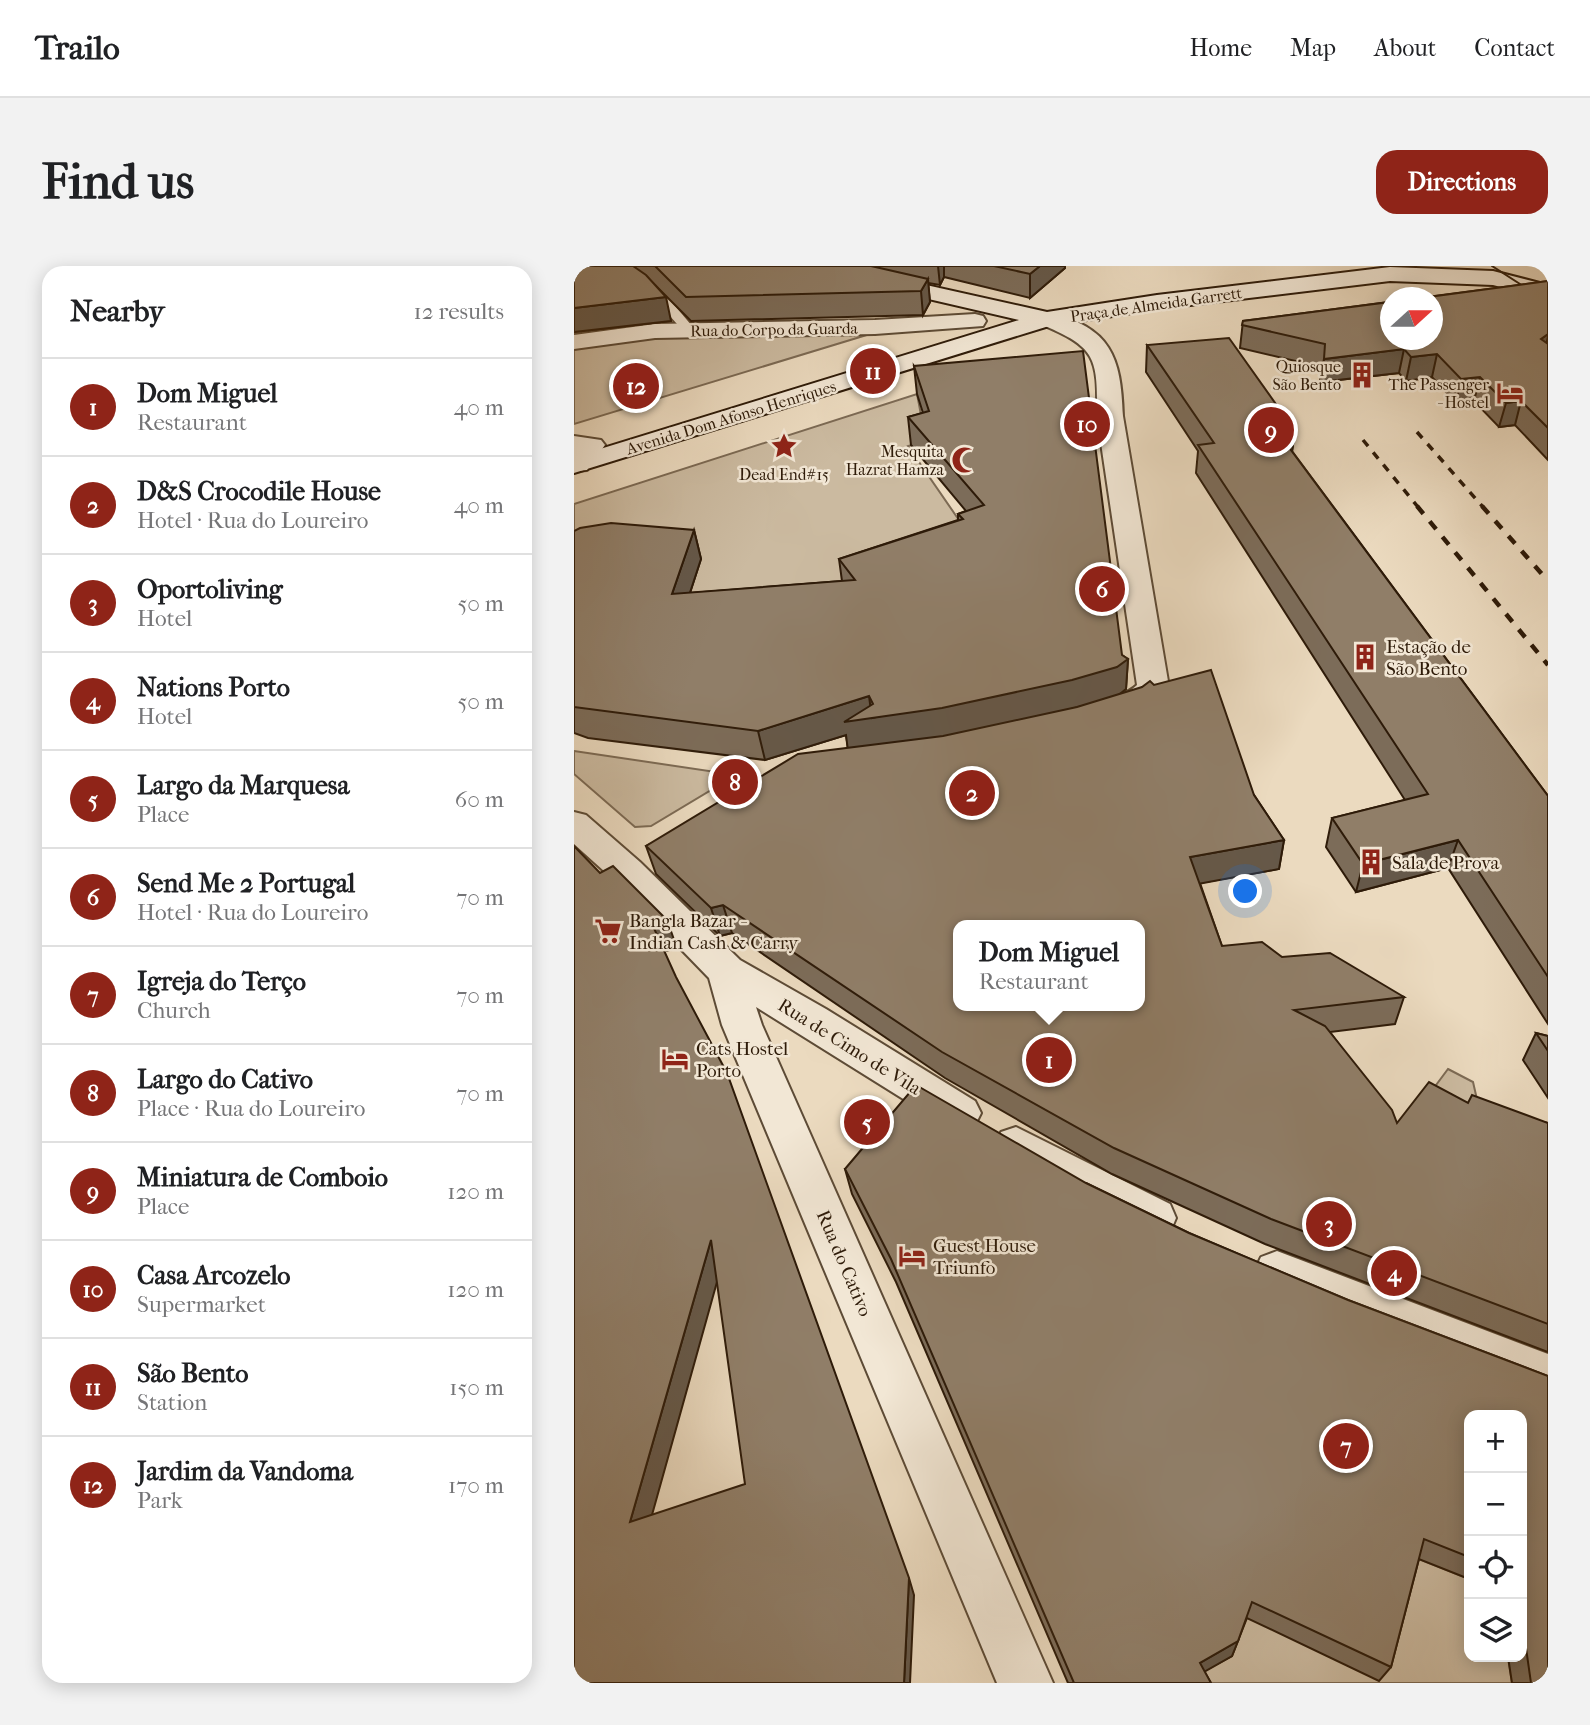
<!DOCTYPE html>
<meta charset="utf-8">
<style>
body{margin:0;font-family:"IM FELL French Canon",serif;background:#f2f2f2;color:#202124}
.controls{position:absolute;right:21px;bottom:21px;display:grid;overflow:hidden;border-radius:14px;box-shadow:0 4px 18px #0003}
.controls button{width:63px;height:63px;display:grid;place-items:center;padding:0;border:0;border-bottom:2px solid #e0e0e0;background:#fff;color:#202124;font:35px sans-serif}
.compass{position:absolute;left:806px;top:21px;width:63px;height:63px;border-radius:50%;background:#fff;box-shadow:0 4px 18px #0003;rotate:69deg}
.you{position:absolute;left:672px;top:626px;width:24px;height:24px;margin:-18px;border:5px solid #fff;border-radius:50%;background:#1a73e8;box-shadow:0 0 0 10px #1a73e833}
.badge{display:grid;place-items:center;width:46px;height:46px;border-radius:50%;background:#8f2418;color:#fff;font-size:23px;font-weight:700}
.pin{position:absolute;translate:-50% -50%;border:4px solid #fff;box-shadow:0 2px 7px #0006}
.popup{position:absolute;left:379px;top:654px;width:192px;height:91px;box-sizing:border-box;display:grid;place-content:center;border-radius:14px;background:#fff;filter:drop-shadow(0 2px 5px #0005);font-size:23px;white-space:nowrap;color:#757577}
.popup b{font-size:26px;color:#202124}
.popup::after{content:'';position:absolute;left:50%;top:100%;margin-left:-14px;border:14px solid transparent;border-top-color:#fff}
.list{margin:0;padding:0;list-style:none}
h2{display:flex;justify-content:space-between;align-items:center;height:91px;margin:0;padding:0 28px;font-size:30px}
h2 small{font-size:23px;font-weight:400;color:#757577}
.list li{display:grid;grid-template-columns:46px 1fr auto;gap:21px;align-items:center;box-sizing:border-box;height:98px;padding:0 28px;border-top:2px solid #e0e0e0}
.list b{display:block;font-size:26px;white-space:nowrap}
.list p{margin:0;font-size:23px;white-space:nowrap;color:#757577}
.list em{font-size:23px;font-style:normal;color:#757577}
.icon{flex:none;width:38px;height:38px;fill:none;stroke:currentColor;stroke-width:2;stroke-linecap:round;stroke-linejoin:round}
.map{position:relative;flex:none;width:974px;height:1417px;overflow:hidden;border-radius:21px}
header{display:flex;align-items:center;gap:42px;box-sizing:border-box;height:98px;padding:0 35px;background:#fff;border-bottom:2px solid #e0e0e0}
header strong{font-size:33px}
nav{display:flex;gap:38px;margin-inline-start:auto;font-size:24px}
.intro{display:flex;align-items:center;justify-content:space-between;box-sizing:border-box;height:168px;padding:0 42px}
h1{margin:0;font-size:49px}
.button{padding:18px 32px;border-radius:21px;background:#8f2418;color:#fff;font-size:24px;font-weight:700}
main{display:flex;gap:42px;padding:0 42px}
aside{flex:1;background:#fff;border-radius:21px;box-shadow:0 4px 18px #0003}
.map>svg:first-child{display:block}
.green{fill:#cbbaa0;stroke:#7c6a54;stroke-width:2}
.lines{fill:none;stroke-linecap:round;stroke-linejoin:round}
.lane-casing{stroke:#5d4b36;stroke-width:3}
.street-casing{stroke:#5d4b36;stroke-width:4}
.secondary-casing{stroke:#2e1b09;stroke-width:4}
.lane{fill:#f2e7d5;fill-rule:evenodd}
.street{fill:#f2e7d5;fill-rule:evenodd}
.secondary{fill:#f2e7d5;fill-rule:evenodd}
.tram{stroke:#2e1b09;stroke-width:2}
.rail-far1{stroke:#2e1b09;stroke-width:3.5;stroke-dasharray:8 8;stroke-linecap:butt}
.rail{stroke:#2e1b09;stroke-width:4.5;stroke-dasharray:10 10;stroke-linecap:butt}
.wall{fill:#7c6c59;stroke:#2e1b09;stroke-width:2}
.shaded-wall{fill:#655849;stroke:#2e1b09;stroke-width:2}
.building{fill:#907e68;stroke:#2e1b09;stroke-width:2;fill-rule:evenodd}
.labels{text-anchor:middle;stroke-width:5;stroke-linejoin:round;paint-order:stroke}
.far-street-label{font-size:16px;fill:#2e1b09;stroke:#f2e7d5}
.far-poi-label{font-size:16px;fill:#2e1b09;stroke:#f2e7d5;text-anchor:end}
.poi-label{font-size:19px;fill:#2e1b09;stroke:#f2e7d5;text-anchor:start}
.street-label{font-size:19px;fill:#2e1b09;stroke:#f2e7d5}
</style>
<header>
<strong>Trailo</strong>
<nav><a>Home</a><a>Map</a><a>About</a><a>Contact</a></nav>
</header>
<div class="intro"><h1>Find us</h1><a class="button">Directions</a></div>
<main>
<aside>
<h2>Nearby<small>12 results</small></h2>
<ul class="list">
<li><span class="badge">1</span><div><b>Dom Miguel</b><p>Restaurant</p></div><em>40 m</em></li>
<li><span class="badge">2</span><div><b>D&amp;S Crocodile House</b><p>Hotel · Rua do Loureiro</p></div><em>40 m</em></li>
<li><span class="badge">3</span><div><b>Oportoliving</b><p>Hotel</p></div><em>50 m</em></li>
<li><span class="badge">4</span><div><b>Nations Porto</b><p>Hotel</p></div><em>50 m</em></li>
<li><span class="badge">5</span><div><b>Largo da Marquesa</b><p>Place</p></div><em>60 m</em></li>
<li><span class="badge">6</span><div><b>Send Me 2 Portugal</b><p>Hotel · Rua do Loureiro</p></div><em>70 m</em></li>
<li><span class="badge">7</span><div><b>Igreja do Terço</b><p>Church</p></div><em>70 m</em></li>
<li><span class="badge">8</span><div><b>Largo do Cativo</b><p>Place · Rua do Loureiro</p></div><em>70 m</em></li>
<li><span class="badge">9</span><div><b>Miniatura de Comboio</b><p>Place</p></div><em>120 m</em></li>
<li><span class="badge">10</span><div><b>Casa Arcozelo</b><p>Supermarket</p></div><em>120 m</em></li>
<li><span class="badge">11</span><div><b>São Bento</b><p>Station</p></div><em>150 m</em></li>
<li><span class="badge">12</span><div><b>Jardim da Vandoma</b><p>Park</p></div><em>170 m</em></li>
</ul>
</aside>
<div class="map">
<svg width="974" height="1417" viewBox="0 0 974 1417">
<rect width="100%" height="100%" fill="#ebdabf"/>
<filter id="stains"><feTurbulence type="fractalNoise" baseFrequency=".00286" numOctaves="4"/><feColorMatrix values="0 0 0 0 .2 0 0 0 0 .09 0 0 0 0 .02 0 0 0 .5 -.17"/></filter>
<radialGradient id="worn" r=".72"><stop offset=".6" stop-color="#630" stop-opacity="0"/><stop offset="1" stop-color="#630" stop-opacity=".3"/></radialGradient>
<g class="green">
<path d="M296 68 0 158V83L89 70Z"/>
<path d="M343 128 352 175 334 180 398 273V310L106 358 0 289V238Z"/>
<path d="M0 485 162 509 77 560 61 561 0 508Z"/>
<path d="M874 803 899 816 910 864 845 842Z"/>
<path d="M817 1282 895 1313V1391H934L938 1417H624L621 1411 671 1351Z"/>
</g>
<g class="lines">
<g class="lane-casing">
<path id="lane" d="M38 0C71 0 99 38 119 61V67H111L79 31Z"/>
</g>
<g class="street-casing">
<g id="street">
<path d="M474 46C537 62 547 90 549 150L595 421C581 442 551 459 527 452L522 445C531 431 551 431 563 419L523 150C524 91 522 81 466 58L463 53 466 48Z"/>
<path d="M401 48 409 50 412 55 409 60 301 68 81 72 0 83V69L81 58 301 54Z"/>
<path d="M0 170 27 174 31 179 13 204 0 205Z"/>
<path d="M0 546 12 549 66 596 166 694 252 743 401 835 407 847 401 859 386 865 371 859 182 741 188 759 479 1417H423L148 759 135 712 40 614 0 578Z"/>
<path d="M442 861 596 938 602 952 596 966 580 972 564 966 427 892 421 879 427 866Z"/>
<path d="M703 985 974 1088V1134L687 1021 680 1006 687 991Z"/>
</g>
</g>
<g class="secondary-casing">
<path id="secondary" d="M227 0H267L473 46 583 29 816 1 919 5 974 19V33L919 19 816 15 583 43 475 60 0 207V191L445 54 238 6 230 5Z"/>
</g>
<use href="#lane" class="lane"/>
<use href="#street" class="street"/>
<use href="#secondary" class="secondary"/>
<path class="tram" d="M918 0 974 36"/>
<g class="rail-far1">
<path d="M843 166 909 241"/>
<path d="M789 174 844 241"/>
</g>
<g class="rail">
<path d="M843 240 974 399"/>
<path d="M908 240 974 315"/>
</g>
</g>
<g class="wall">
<path d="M0 0H491V2L456 32 370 11 366 19 354 17 356 36 349 49 117 55 72 10 97 55 0 66Z"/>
<path d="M974 15V194L941 159 925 161 900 135 882 137 858 111 832 115 825 107 746 116 747 101 666 82 669 55Z"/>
<path d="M573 79 721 165 718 185 974 530V758L874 602 782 626 752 581 758 552 831 534 622 207 624 185 572 106Z"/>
<path d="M340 100 548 389 554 393 552 423 546 427 680 529 710 574 705 603 626 617 648 680 708 691 830 731 821 758 756 766 823 857 894 837 974 857V1086L691 978 538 908 371 812 158 667 146 670 82 608 72 580 274 482 272 469 191 494 14 472 0 467V265L120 264 127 293 116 327 268 315 265 293 384 254V248L392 245 337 179 334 151 349 147 343 128Z"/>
<path d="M962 767 974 770V832L949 794Z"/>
<path d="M271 903 512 917 615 967 774 1034 974 1110V1417H938L934 1391H948V1149H895V1313L845 1293 817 1401 805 1415 673 1352 658 1390 630 1405 637 1417H494L322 1016 278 928Z"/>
</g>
<g class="shaded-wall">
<path d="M364 0H370V11L366 19Z"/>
<path d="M466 0H491V2L456 32V8Z"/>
<path d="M354 13 356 36 349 49 347 25Z"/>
<path d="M92 31 97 55 0 66V42Z"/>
<path d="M974 68V71L969 90 967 73Z"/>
<path d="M830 83 825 107 746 116 750 93Z"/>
<path d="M863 88 858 111 832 115 837 91Z"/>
<path d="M906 111 900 135 882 137 887 113Z"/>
<path d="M947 135 941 159 925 161 932 137Z"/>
<path d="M721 165 717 193 705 168Z"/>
<path d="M120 264 127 293 106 357 98 328Z"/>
<path d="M554 393 552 423 542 431 497 443 371 471 274 485 272 469 191 494 184 465 295 430 298 452Z"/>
<path d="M710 574 705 603 613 620 616 591Z"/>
<path d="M884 574 874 602 782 626 789 598Z"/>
<path d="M149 639 158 667 146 670 137 642Z"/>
<path d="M93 654 103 682 88 686 78 658Z"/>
<path d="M137 974 148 998 71 1274 56 1256Z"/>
<path d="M335 1312 340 1329 336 1417H330Z"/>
<path d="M664 1375 658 1390 621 1411 626 1397Z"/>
</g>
<g class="building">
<path d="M0 0H59L72 9 92 31 0 42Z"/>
<path d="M81 0H297L354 13 347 25 112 31Z"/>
<path d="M420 0H466L456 8Z"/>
<path d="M974 15V68L967 73 974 78V162L947 135 932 137 906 111 887 113 863 88 837 91 830 83 750 93 751 78 668 59 669 55 816 36V74H858V32H847Z"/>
<path d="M655 72 721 165 705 168 974 530V711L884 574 789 598 758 552 854 528 624 179 640 177 573 79Z"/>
<path d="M509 85 548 389 554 393 543 401 498 414 368 442 270 456 299 438 295 430 184 465 0 441V265L6 262 37 257 120 264 98 328 281 314 265 293 389 253 384 248 410 239 334 151 355 145 340 100Z"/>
<path d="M637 404 680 529 710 574 616 591 648 680 688 676 708 691 756 687 830 731 720 744 751 760 818 844 823 857 855 816 894 837 898 829 974 857V1058L697 953 540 882 368 786 149 639 137 642 72 580 224 488 369 470 503 441 568 421 576 415 580 419ZM384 659H566V740H384Z"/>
<path d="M0 580 26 607 39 600 93 654 78 658 102 711 153 807 335 1312 330 1417H0ZM137 974 171 1218 56 1256Z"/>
<path d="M962 767 974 770V785Z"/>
<path d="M342 819 512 917 615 967 774 1034 974 1110V1417H957L948 1354V1149H895V1291L850 1273 817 1401 678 1336 664 1375 626 1397 637 1417H500L317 993 271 903Z"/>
</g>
<defs>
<g id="building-bare" transform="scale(2.1)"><path d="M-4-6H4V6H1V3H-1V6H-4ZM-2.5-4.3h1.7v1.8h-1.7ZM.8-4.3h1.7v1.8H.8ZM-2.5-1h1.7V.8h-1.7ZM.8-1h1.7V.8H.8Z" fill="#8f2418" stroke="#f2e7d5" stroke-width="2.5" paint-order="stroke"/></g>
<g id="hotel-bare" transform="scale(2.1)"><path d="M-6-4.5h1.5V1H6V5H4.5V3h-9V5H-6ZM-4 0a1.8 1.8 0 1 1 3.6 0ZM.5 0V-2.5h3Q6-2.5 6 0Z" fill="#8f2418" stroke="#f2e7d5" stroke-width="2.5" paint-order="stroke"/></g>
<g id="sight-bare" transform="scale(2.1)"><path d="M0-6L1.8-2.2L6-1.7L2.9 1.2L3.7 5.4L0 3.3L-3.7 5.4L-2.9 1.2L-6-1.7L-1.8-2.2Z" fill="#8f2418" stroke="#f2e7d5" stroke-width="2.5" paint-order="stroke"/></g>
<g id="mosque-bare" transform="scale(2.1)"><path d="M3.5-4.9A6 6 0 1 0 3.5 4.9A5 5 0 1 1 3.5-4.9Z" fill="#8f2418" stroke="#f2e7d5" stroke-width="2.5" paint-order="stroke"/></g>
<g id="supermarket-bare" transform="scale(2.1)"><path d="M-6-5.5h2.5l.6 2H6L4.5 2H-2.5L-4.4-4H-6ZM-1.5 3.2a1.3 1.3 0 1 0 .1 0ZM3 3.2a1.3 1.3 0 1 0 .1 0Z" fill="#8f2418" stroke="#f2e7d5" stroke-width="2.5" paint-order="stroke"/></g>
</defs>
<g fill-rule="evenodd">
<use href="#building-bare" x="788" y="109"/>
<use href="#hotel-bare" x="936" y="127"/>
<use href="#sight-bare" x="210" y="180"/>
<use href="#mosque-bare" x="391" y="194"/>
<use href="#building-bare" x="791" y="391"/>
<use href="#building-bare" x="797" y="596"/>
<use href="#supermarket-bare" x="34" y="665"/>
<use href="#hotel-bare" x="101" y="793"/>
<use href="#hotel-bare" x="338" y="990"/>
</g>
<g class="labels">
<g class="far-street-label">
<text transform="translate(582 38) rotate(-8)" y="6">Praça de Almeida Garrett</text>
<text transform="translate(200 63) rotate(-1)" y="6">Rua do Corpo da Guarda</text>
<text transform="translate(157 151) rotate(-17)" y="6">Avenida Dom Afonso Henriques</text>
</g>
<g class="far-poi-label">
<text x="767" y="106">Quiosque<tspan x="767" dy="18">São Bento</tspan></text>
<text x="915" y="124">The Passenger<tspan x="915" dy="18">- Hostel</tspan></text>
<text x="370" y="191">Mesquita<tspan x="370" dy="18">Hazrat Hamza</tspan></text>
<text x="210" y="214" text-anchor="middle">Dead End#15</text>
</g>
<g class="poi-label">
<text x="812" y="387">Estação de<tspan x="812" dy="22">São Bento</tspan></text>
<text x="818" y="603">Sala de Prova</text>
<text x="55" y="661">Bangla Bazar -<tspan x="55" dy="22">Indian Cash &amp; Carry</tspan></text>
<text x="122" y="789">Cats Hostel<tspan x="122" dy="22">Porto</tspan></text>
<text x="359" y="986">Guest House<tspan x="359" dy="22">Triunfo</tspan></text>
</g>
<g class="street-label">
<text transform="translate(276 780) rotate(32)" y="7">Rua de Cimo de Vila</text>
<text transform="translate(271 997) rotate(67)" y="7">Rua do Cativo</text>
</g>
</g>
<rect width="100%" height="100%" filter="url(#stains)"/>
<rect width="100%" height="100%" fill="url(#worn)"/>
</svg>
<div class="controls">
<button>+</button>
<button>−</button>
<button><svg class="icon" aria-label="locate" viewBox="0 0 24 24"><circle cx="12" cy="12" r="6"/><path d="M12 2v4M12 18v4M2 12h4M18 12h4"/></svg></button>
<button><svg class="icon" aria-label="layers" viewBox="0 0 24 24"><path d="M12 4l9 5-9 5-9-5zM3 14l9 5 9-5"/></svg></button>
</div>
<svg class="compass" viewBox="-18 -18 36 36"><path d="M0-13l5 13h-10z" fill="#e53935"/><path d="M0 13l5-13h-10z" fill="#757577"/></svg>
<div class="you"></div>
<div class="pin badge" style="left:475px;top:794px">1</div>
<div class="popup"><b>Dom Miguel</b>Restaurant</div>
<div class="pin badge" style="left:398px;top:527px">2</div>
<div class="pin badge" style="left:755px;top:958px">3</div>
<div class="pin badge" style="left:820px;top:1007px">4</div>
<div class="pin badge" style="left:293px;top:856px">5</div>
<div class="pin badge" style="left:528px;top:323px">6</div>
<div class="pin badge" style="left:772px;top:1180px">7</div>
<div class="pin badge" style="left:161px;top:516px">8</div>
<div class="pin badge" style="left:697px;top:164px">9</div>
<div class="pin badge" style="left:513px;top:158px">10</div>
<div class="pin badge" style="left:299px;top:105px">11</div>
<div class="pin badge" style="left:62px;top:120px">12</div>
</div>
</main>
